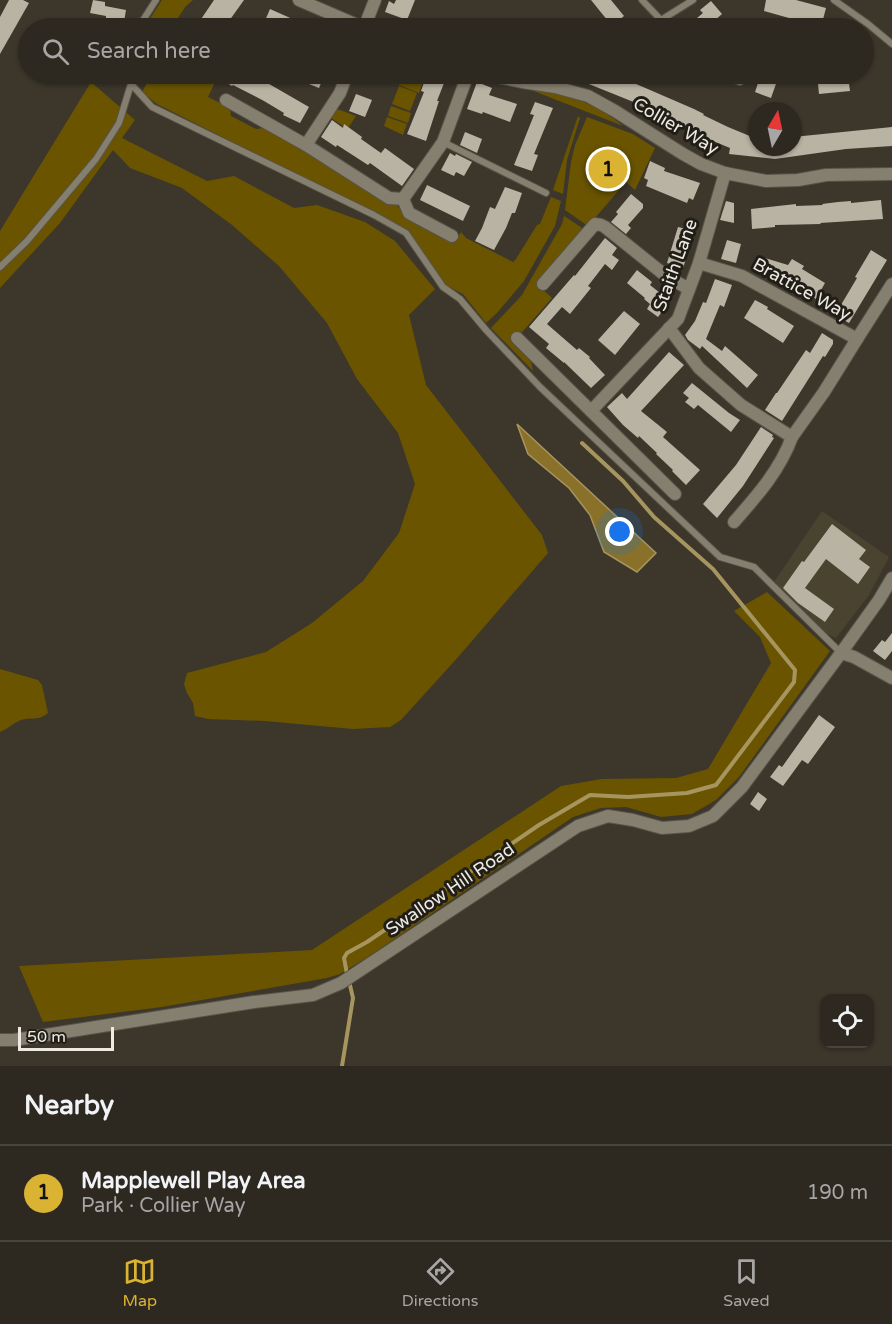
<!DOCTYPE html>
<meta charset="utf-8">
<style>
body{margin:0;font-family:"Varela Round",sans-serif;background:#353129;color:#f1f3f6}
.controls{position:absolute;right:18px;bottom:18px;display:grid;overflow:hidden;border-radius:12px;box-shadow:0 2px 4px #0004}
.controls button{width:54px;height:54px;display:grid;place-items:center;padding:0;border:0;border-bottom:2px solid #48453e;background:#2d2920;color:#f1f3f6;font:30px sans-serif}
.compass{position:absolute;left:748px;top:102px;width:54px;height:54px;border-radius:50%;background:#2d2920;box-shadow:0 2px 4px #0004;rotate:9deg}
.scale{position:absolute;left:18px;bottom:15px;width:96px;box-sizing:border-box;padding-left:6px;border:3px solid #edeae1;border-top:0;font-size:16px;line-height:21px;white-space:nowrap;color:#edeae1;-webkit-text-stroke:4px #211e18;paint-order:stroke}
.you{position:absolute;left:620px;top:532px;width:21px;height:21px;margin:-15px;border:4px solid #fff;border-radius:50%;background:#1a73e8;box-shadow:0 0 0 9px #1a73e833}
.badge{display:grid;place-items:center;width:39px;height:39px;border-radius:50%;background:#dab333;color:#111;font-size:20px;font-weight:700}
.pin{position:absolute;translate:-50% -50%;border:3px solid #fff;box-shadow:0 2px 6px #0006}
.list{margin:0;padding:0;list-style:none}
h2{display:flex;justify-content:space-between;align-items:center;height:78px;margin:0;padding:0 24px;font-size:26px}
h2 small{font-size:20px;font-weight:400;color:#a7a6a5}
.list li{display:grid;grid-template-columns:39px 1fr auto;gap:18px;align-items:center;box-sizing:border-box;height:96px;padding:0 24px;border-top:2px solid #48453e}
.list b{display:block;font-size:22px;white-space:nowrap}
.list p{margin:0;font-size:20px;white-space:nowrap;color:#a7a6a5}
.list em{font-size:20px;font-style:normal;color:#a7a6a5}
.icon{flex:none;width:33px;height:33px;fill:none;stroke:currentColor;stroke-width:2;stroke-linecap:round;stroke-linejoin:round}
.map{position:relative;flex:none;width:892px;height:1066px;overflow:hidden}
.search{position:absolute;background:#2d2920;box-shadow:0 2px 4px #0004;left:18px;right:18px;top:18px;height:66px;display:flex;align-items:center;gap:15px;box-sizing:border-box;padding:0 21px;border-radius:33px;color:#a7a6a5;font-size:22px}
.sheet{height:174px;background:#2d2920}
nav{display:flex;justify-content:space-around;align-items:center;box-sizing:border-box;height:84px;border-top:2px solid #48453e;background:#2d2920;font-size:16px;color:#a7a6a5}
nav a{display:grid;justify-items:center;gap:3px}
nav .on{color:#dab333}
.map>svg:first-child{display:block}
.built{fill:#4a4330}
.green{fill:#6a5400}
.water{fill:#897129;stroke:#a79560;stroke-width:1.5}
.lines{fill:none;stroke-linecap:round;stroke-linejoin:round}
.stream{stroke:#a79560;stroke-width:4}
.building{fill:#b9b3a3}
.service-casing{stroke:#585348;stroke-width:8}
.minor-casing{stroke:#585348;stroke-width:14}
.service{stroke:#857f70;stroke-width:6}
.minor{stroke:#857f70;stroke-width:12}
.labels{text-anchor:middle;stroke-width:6;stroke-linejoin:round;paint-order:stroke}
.street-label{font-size:18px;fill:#edeae1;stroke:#211e18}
</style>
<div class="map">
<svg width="892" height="1066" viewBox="0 0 892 1066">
<rect width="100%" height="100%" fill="#3c372a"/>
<path class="built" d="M822 511 889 557 869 595 836 638 818 630 772 585Z"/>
<g class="green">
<path d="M162 0H193L186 6 171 28H144Z"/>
<path d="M152 74H206L217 78 208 97 230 108 231 116 256 129 264 128 307 150 312 157 395 203 406 217 455 242 461 232 466 238 513 262 516 259 537 225 540 224 551 197 561 201 555 226 524 281 497 313 486 323 463 294 443 284 407 230 157 104 142 92Z"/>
<path d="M403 75 408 77 409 75 423 81 419 93 399 85Z"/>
<path d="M91 82 135 120 122 138 207 181 234 176 294 208 317 205 365 222 395 241 435 289 409 315 426 385 542 535 548 553 459 656 401 720 390 727 353 729 265 721 208 719 195 716 193 703 187 693 184 684 187 673 266 652 312 623 363 581 399 533 415 484 398 433 357 379 327 323 279 266 232 225 182 188 130 168 113 150 60 223 0 288V231Z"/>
<path d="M399 86 417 93 410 111 392 104Z"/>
<path d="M526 88C535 88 544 91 554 93 581 99 602 108 623 126Z"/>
<path d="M391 106 411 113 408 123 388 116Z"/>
<path d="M337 109 356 116 344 134 340 131 343 126 331 118Z"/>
<path d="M578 116 580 118 567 160 563 194 553 190Z"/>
<path d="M387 117 407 124 403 135 384 126Z"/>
<path d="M587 117 633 134 655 148 635 190 626 182 588 226 565 210 571 162 575 145Z"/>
<path d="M564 216 587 231 540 287 552 298 517 338 529 352 533 371 491 328 522 295 562 224Z"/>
<path d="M767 592 830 651 739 777 716 800 692 814 661 817 626 807 601 808 573 817 371 955 340 974 327 978 162 1007 43 1022 19 966 312 950 561 786 602 779 676 778 708 769 771 663 760 637 734 611Z"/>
<path d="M0 669 38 680 42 685 48 713C38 722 32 716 21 720 13 723 8 729 0 732Z"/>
</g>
<path class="water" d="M517 424 656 553 637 572 604 552 590 515 569 488 528 454Z"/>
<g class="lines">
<g class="stream">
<path d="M347 974 344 958 347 953 367 942 539 825 590 795 628 797 687 793 716 785 794 682 795 670 713 569 654 517 623 481 582 443"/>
<path d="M342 1066 353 998 349 981"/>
</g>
</g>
<g class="building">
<path d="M9 0H23L29 3 0 54V17Z"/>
<path d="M93 0 105 2V6L126 10 124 22 106 19V16L90 13Z"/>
<path d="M214 0H244L224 28H195Z"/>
<path d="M396 0H415L407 20 385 12 389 1 394 4Z"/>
<path d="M591 0H611L624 16 612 26Z"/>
<path d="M766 0H796L826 8 821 27 764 11Z"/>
<path d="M711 1 722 14 706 28H685L703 13 700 10Z"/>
<path d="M270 9 297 21 293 28H276L264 23Z"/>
<path d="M212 74H252L309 107 300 123 283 115 284 113 264 101 233 85 232 86Z"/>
<path d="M284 74H318L324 76 319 88Z"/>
<path d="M427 74H436L446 78 437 101H439L426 141 407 134 424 92 421 91Z"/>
<path d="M564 74H613L694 109 704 114 703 115 728 127 757 139V147H793V137L892 127V146L846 149 775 159 729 154 730 148 701 136 702 133 673 120 672 122 659 116 660 114 636 104V103Z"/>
<path d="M757 74H777L775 80 777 81 771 98 755 92 758 83 755 82Z"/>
<path d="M817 74H835L830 84H849L850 91 819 94Z"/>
<path d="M477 82 492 88 489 95 517 104 510 122 483 112 482 114 467 109Z"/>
<path d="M356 94 372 100 365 117 349 111Z"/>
<path d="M535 102 553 108 534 154 538 155 532 171 514 165 534 115 530 114Z"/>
<path d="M332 120 343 128 344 124 362 137 361 139 381 153 385 148 414 169 402 186 370 163 368 165 337 145 336 147 321 137Z"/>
<path d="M465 132 482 139 477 153 460 145Z"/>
<path d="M450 153 455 156 456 154 472 162 464 176 456 172 454 176 441 170Z"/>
<path d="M650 161 665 168 664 171 700 183 693 200 689 198 687 203 646 186 648 180 644 178Z"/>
<path d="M427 185 470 206 463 221 420 200Z"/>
<path d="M505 187 522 193 515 213H512L506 228 494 250 475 241 482 228 490 207 495 209Z"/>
<path d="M631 194 643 204V208L628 225 631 228 626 234 611 222 618 214 616 212Z"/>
<path d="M881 200 883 219 820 223 821 224 775 225V227L752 229 751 209 796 204V206L823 205 822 204 838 202 851 201V203Z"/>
<path d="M726 201 734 203V223L720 220Z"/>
<path d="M678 227 691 230 686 246 690 247 683 268 667 263Z"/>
<path d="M605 238 617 248 612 255 619 260 612 270 605 264 588 286 591 288 570 314 562 307 547 324 577 350 579 348 590 357 589 358 605 375 591 388 564 362V363L546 348 549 344 529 327 574 275 575 276Z"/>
<path d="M727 240 741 244 736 263 721 259Z"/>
<path d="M871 250 887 260 849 323 835 315 857 278 855 277Z"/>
<path d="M765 258 788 265 792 259 804 266 802 269 825 283 816 299 780 277 760 271Z"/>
<path d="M637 270 652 282 650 285 670 301 658 317 647 309 650 304 644 299 645 298 627 283Z"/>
<path d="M715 279 732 285 724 307 720 305 706 339 722 351 725 346 758 375 747 388 702 346 700 349 688 340 685 335 695 321 703 302 706 303Z"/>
<path d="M755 300 768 307 767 309 794 326 783 343 744 318Z"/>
<path d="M624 311 640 324 615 355 598 340Z"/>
<path d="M822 333 833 340V344L825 357 823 356 782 421 765 410 776 393H777L806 350 810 353Z"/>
<path d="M669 352 684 365 641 411 667 432 663 437 700 470 686 485 672 471 673 470 656 454 657 453 639 436 638 438 623 425 607 407 622 393 627 399Z"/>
<path d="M692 383 729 413 740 420 731 432 698 405 694 409 685 402 689 398 683 393Z"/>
<path d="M761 427 773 435 772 437 774 438 743 486 717 518 703 504 736 465Z"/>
<path d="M832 524 866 550 859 559 870 567 858 584 826 559 805 588 834 609 825 622 798 603 783 588 802 561 804 562Z"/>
<path d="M892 633V651L885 660 873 651 882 640 885 642Z"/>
<path d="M819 715 835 727 808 764 802 760 783 786 770 777 779 765 782 767Z"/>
<path d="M758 792 767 799 759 811 750 804Z"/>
</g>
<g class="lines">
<g class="service-casing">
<g id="service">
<path d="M642 0 661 20 693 0"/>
<path d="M834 0 868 24 892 44"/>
<path d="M661 20 667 28"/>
<path d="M138 28 156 0"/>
<path d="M129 74 131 84 152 107 374 215 406 233 443 287 460 299 486 330 540 387 720 557 754 567 841 653"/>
<path d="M719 74 740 82 746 74"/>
<path d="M443 142 546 193"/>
<path d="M0 267 27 241 96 159 119 123 131 84"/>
</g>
</g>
<g class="minor-casing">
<g id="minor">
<path d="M299 0 364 28"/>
<path d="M364 28 375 0"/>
<path d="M484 74 522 82 555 87 588 96 615 111 683 154 701 164 725 173 766 181 798 180 826 175 892 174"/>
<path d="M226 100 306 145 389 198 403 199 443 142 468 74"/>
<path d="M306 145 340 93 347 74"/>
<path d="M403 199 409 213 452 236"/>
<path d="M543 284 595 224 601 225 605 227 666 276 689 289"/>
<path d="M669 328 699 368 741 405 792 437 824 392 857 339 742 276 699 263"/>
<path d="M517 338 675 494"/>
<path d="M857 339 892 284"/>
<path d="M591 411 678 319 699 263 725 173"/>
<path d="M734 522C757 496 780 470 792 437"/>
<path d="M841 653 854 657 892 678"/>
<path d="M0 1040H14L254 1002 313 995 341 983 578 826 608 816 633 820 662 828 689 826 713 816 742 787 841 653 879 600 892 578"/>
</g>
</g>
<use href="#service" class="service"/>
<use href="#minor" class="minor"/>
</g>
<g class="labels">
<g class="street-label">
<text transform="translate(676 126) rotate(30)" y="6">Collier Way</text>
<text transform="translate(675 265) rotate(-70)" y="6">Staith Lane</text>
<text transform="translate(802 289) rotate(29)" y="6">Brattice Way</text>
<text transform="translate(450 889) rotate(-34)" y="6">Swallow Hill Road</text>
</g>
</g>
</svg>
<div class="controls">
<button><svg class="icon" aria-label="locate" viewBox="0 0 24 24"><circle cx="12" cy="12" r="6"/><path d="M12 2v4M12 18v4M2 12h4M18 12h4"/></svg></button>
</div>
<svg class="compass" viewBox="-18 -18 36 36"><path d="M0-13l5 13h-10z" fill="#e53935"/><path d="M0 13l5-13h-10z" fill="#a7a6a5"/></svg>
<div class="scale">50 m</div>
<div class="you"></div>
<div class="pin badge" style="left:608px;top:169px">1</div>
<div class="search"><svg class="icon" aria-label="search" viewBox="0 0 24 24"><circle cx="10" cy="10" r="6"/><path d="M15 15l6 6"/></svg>Search here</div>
</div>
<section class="sheet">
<h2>Nearby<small></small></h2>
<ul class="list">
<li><span class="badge">1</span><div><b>Mapplewell Play Area</b><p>Park · Collier Way</p></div><em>190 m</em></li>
</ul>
</section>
<nav>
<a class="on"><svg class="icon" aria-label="map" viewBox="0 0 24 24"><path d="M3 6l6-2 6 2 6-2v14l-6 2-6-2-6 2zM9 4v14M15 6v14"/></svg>Map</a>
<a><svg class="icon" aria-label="directions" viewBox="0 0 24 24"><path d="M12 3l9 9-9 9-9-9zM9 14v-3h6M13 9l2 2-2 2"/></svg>Directions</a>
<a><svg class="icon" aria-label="saved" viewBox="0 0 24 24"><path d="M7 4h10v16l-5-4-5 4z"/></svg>Saved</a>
</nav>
